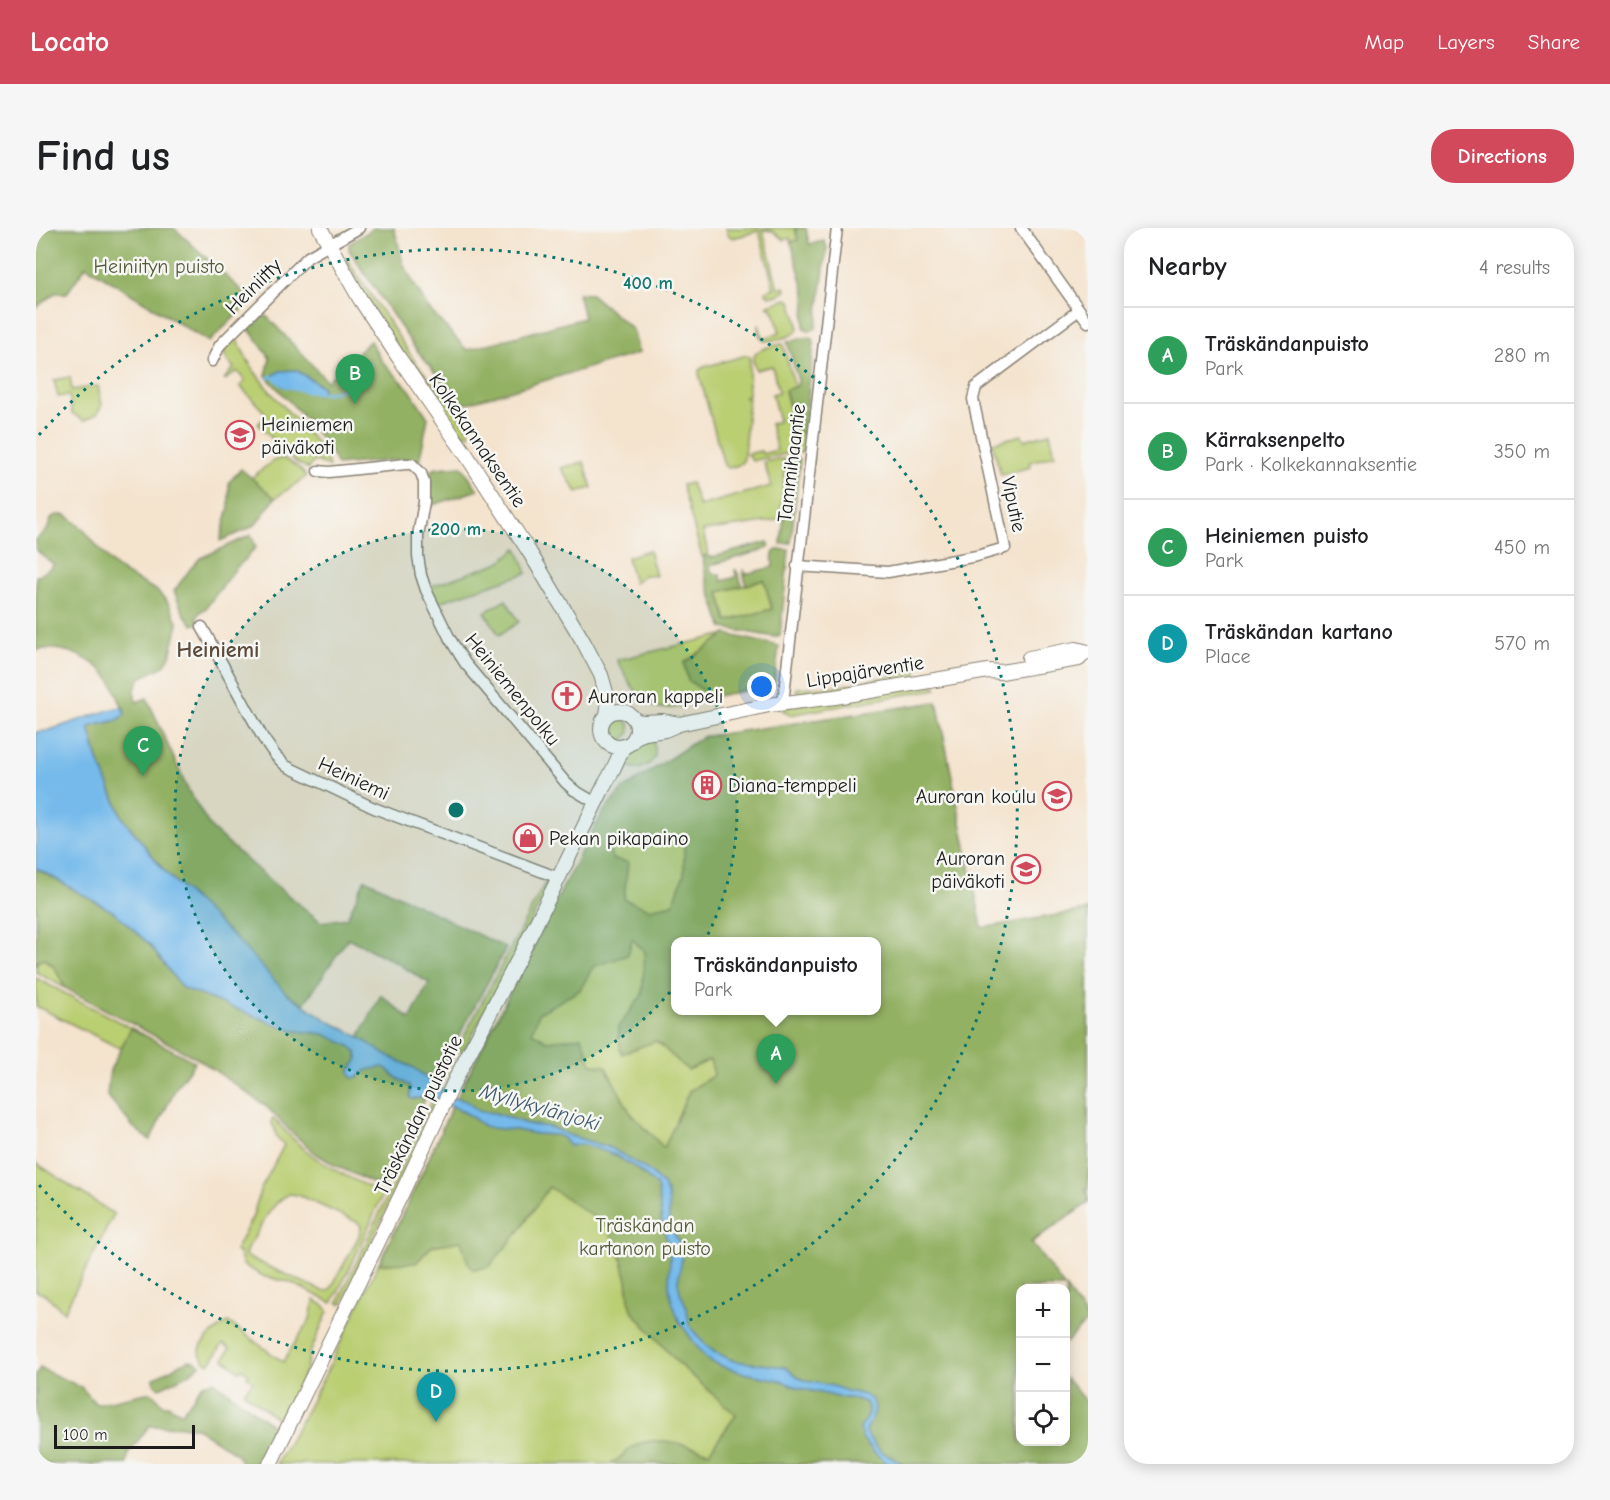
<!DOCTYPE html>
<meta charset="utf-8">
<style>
body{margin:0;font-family:"Comic Neue",sans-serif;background:#f6f6f6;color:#202124}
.controls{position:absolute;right:18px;bottom:18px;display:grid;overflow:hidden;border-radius:12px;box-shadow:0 3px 15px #0003}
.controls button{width:54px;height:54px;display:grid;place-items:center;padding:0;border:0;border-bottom:2px solid #e0e0e0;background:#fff;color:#202124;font:30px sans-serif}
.scale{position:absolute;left:18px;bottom:15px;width:141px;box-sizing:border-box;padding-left:6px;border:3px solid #1c1c1c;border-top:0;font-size:16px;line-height:21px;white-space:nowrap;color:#1c1c1c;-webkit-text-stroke:4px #f6f6f2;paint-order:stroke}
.you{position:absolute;left:726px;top:459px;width:21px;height:21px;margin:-15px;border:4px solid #fff;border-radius:50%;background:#1a73e8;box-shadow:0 0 0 9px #1a73e833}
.badge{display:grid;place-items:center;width:39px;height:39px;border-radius:50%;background:#d1495b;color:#fff;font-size:20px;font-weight:700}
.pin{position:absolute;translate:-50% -50px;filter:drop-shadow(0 2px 3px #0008)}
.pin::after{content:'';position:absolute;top:32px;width:21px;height:18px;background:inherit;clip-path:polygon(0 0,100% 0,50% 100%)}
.popup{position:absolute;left:635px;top:709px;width:210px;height:78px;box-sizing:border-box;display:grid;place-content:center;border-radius:12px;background:#fff;filter:drop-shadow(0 2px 4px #0005);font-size:20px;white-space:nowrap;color:#757577}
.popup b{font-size:22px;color:#202124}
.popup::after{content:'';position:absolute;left:50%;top:100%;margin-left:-12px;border:12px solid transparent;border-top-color:#fff}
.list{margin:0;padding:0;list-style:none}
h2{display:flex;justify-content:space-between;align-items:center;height:78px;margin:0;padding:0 24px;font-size:26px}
h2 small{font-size:20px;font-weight:400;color:#757577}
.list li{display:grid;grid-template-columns:39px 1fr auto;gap:18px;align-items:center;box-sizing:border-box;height:96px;padding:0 24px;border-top:2px solid #e0e0e0}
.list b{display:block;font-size:22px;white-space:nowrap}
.list p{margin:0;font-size:20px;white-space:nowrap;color:#757577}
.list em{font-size:20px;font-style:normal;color:#757577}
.icon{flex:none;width:33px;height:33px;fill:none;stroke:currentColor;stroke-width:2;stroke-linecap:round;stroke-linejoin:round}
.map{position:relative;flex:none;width:1052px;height:1236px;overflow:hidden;border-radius:24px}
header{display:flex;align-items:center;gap:36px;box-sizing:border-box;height:84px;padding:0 30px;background:#d1495b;color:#fff}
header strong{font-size:28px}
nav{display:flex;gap:33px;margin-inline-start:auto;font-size:21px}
.intro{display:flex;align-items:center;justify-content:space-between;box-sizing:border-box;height:144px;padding:0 36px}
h1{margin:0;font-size:42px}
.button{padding:15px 27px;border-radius:24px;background:#d1495b;color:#fff;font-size:21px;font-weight:700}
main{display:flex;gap:36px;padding:0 36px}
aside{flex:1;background:#fff;border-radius:24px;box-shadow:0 3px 15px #0003}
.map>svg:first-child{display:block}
.green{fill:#bace72;stroke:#6b7547;stroke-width:1.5;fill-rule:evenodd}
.forest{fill:#93b164;stroke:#586640;stroke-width:1.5;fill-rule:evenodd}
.water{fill:#74baeb;stroke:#486b84;stroke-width:1.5}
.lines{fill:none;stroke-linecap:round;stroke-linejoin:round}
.stream{stroke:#74baeb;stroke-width:3}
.minor-casing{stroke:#888074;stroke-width:13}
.major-casing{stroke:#888074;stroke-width:16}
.minor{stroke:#fff;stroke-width:10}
.major{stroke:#fff;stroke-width:14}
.ring{fill:none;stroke:#0f766e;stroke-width:3;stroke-dasharray:3 6}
.labels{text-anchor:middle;stroke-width:5;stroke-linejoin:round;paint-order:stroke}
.park-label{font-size:20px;fill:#535a3a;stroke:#f6f6f2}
.street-label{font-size:20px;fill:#1c1c1c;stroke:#f6f6f2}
.poi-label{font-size:20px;fill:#1c1c1c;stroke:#f6f6f2;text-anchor:start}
.water-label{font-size:21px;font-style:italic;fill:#3f5b6f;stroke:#f6f6f2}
.quarter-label{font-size:22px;font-weight:bold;fill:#5b493a;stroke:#f6f6f2}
.centre{fill:#0f766e;stroke:#f6f6f2;stroke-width:3}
.ring-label{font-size:18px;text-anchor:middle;font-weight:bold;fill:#0f766e;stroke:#f6f6f2;stroke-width:5;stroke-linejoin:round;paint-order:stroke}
</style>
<header>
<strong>Locato</strong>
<nav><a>Map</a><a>Layers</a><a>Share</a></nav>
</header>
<div class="intro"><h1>Find us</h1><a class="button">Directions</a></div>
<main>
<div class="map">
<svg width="1052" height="1236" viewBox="0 0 1052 1236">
<rect width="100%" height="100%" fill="#f6f6f2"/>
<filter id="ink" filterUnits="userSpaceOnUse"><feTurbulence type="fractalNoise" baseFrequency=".0167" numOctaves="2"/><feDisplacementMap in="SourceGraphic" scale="12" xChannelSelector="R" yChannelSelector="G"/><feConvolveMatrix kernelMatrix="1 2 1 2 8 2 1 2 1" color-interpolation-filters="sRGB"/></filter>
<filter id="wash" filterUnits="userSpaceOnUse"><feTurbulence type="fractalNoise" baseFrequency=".008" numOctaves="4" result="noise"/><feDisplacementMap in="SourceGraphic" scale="24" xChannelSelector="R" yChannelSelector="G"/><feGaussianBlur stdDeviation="1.35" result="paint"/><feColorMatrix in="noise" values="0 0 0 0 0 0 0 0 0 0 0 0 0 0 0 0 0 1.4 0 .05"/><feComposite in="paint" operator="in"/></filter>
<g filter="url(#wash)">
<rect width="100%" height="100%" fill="#f4e3cd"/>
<g class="green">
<path d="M690 0H759L762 12 755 14 754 10 748 12 736 3 727 2 742 60 749 59 750 62C746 67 739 68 733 68L730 65V63L738 60 723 3 697 10 692 7Z"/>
<path d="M310 30 380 135 421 184 434 205 432 208 425 207 363 120 335 77 308 32Z"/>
<path d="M751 71 755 73C757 80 763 95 762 101 761 109 735 113 728 113 723 109 722 104 722 99L723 97 727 110 744 105 738 83H736L735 79H732V77Z"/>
<path d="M197 109 202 114 216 140 231 160 289 224 293 239 281 233 276 235 273 241 261 235 250 225 222 196 231 187 204 158 209 153 201 143 189 152 188 151 198 140C186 127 184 122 197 109Z"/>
<path d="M747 116 759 159 749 163 759 200 766 206 768 204 766 224 749 226 716 233 712 226 725 223 726 226 741 222 734 196 743 193 736 166 743 164 736 138 720 142C719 139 717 135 717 132 717 120 738 118 747 116Z"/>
<path d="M711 127 714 129 712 167 709 168V170L712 169V173L708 231C705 238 699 238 692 240L688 237 663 146V142L668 139Z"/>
<path d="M34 149 36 162 62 158 66 177 61 186 48 193 36 185 33 167 22 169 18 152Z"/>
<path d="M1014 205 1019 227 994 234 995 239 965 247 956 215 986 207 988 212Z"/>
<path d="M246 230C254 233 266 241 270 249L239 270 215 250 237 233Z"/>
<path d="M742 231H750L744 291 736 293 667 303 672 326 668 328 667 332 646 257 655 255 663 278 735 258 728 234Z"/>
<path d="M548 234 556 260 541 264 525 240Z"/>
<path d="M481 320 491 345 400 375 393 359 464 334Z"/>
<path d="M613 322 620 348 608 347 598 355 591 329Z"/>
<path d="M728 352 736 381 691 394 683 364Z"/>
<path d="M470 372 483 394 463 407 449 384Z"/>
<path d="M690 406 648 435 652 452 676 469C661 473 641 482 625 480 602 477 591 449 581 432Z"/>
<path d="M881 443V446L879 450 803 463 766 465H762L760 462 762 460 804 458Z"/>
<path d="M899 457 901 461 753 487 751 484 748 483 744 480Z"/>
<path d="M901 474 946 700 1052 682V975L974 1030 984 1214H1030L1052 1236H240L262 1198 287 1151 390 937 413 885 546 622 567 585 586 562 666 509ZM640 714H840V782H640Z"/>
<circle cx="583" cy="501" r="11"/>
<path d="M616 508C621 527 623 533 603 541L584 537C592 524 601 514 616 508Z"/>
<path d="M510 653 511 662 432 815 426 823 422 822 423 818Z"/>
<path d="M8 731 19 740 29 760 0 744 1 733Z"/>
<path d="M0 750 95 800 85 821 0 778Z"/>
<path d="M396 873 399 876 307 1075 304 1076 302 1074Z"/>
<path d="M237 890C248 902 259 914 272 924 294 942 322 953 347 966L314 1040 296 1075 254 1054 229 1049 207 1037 203 1025 199 1023 217 988 224 963 248 917 240 908 239 901 235 894ZM253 966 262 967 323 995 325 999 323 1008 295 1060 291 1063H287L211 1029 209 1026 211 1021C224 1002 232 977 253 966Z"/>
<path d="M0 935 78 986 28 1084 10 1067 0 1063Z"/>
<path d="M278 1072 289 1078 292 1083 274 1125 269 1144 244 1193 208 1164 217 1153 211 1149 213 1146 206 1141 203 1143 188 1131 194 1120 187 1116 173 1136C149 1121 179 1103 192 1094L247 1134 274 1091Z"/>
</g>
<g class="forest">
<path d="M0 0H138L216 72 173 114 50 38 31 65H19L1 79Z"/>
<path d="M338 0H358L368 38 392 80 431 122 548 90 542 65 555 66 597 102 603 125 425 177 376 116 313 22V16Z"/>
<path d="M759 0H770L773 16 788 13 791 19 780 100 774 103 768 100 769 65 755 14 762 12Z"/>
<path d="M226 83 291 153 334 113 345 132 374 162 392 190 383 235 379 232 372 231 301 237C287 206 253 174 230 148L234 130 210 97Z"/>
<path d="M772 109 777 111 778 115 768 204 766 206 763 205 759 200 749 162 761 158 762 152 751 114Z"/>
<path d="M760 229 764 231 755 315 745 316 754 232Z"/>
<path d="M426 238 442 262 391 279C392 268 395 255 390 245L401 240Z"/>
<path d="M205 241 239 270 221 295 212 301 184 313 193 279V254Z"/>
<path d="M21 287H30L47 301 76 336 90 346 120 362 131 373 137 384 142 396 134 428 128 438 104 450 98 463 100 474 111 470 153 564 175 600 231 650 285 694 311 690 329 651 470 720 397 856 378 840 350 827 323 809 345 767 374 791 393 755 364 737 312 710 268 776 250 765 201 712 130 645 86 589 62 532 53 499 82 492 89 483C83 474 80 462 75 453 66 437 37 422 19 421 13 420 6 421 0 422V348H3L18 337 0 322V311L11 302 16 289Z"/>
<path d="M215 307 220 319 209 332 200 340 170 380 163 385 161 390 163 395 157 397 148 386 138 363 155 340 164 330Z"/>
<path d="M732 314 734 318 727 322 675 337 674 340 677 346H684L686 353 700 349 699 341 703 347 706 358 683 364 691 393 736 381 728 352 710 357 707 343 708 342 709 346 737 339C735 323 737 320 753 322L744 407 739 409 687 400 684 393C679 377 665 342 668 328L672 326 673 330Z"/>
<path d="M690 406 743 418 738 457 676 469 652 452 648 435Z"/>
<path d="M901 474 946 700 1052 682V958L1049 961 1052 968V975L995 1014 1029 1060H984V1214H1030V1150L1049 1173 1052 1174V1236H711L704 1233 690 1236H573C582 1234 587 1225 595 1220 619 1205 649 1217 673 1224L700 1187 642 1135 597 1084 593 1072 591 1052 584 1025 573 1001 564 993 513 959 484 1002 453 1039 436 1041 431 1032 425 1013 396 1018 380 1035 343 1036 390 937 413 885 546 622 567 585 586 562 666 509ZM596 609H648V646L637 676 613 681 588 671 592 634 576 631 573 616ZM596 711 609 724 606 767 582 799 585 826 620 813 652 842 674 832 678 847 653 863 628 920 594 884 569 838 556 836 546 809 511 813 496 804 503 785 544 762 557 739 592 727ZM640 714H840V782H640Z"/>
<path d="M0 640 78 684 114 717 146 760 255 802 288 806 306 813 316 820 321 825V833L314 842 322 849C328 842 340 836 350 840 354 842 356 848 361 850 366 853 370 854 374 858V867L378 871 390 869 349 958 337 955 298 937 279 925 253 902 230 878 162 831 29 760 19 740 9 731 2 733 0 736Z"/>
<path d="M95 800 159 834 141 858 114 912 97 899 71 867 74 842Z"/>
<path d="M1030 1061 1052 1092 1030 1115Z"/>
<path d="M153 1132 159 1133 164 1137 153 1146 124 1160 120 1157 117 1152 119 1149Z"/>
<path d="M4 1140 45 1159 60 1176 115 1164 128 1177H132L146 1185 167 1156 178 1153 240 1200 223 1236H206L201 1226 159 1199 113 1198 92 1226 91 1236H0V1148Z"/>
</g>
<g class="water">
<path d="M260 142 287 159 284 166 246 158 236 148 244 143Z"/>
<path d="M86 479 89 486 82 492 53 499 62 532 86 589 130 645 201 712 250 765 291 792 323 809 350 827 378 840 415 869 431 873 442 883 459 885 491 896 514 899 535 908 566 917 577 921 613 943 627 957 631 965 633 974V997L642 1012 646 1030 642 1054 644 1064 651 1080 653 1097 665 1112 677 1123 698 1133 749 1139 764 1150 771 1153 797 1158 811 1163 829 1167 835 1171 838 1176 839 1183 830 1203 832 1208 844 1223 867 1236H852L839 1225 826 1210 824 1201 832 1185V1180L830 1174 820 1171 802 1169 763 1160 743 1152 708 1145 688 1139 674 1133 667 1127 643 1093 636 1073 633 1060 634 1022 626 996 622 963 620 957 600 940 579 927 547 916 533 918 526 909 520 907 500 906 480 902 455 900 448 898 433 887 419 879 401 874 390 869 375 871 374 869V858L361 850 351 841 346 839 331 842 322 849 316 850 314 845V842L321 833 322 829 321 825 314 818 288 806 255 802 146 760 114 717 78 684 0 640V504L11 503 76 481Z"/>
</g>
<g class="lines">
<path class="stream" d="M232 150 236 148C248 160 249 158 265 162 299 169 312 164 333 136"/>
</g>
</g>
<g filter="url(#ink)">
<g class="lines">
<g class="minor-casing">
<g id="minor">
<path d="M985 0 1052 94"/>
<path d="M176 133 184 117 272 29 323 0"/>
<path d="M282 243 293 244 370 236H376L385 245 388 254V274L382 308V328L385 347 390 362 414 411 429 435 530 555 538 562 560 575"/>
<path d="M761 338 852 344 941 328 969 320 937 171 940 159 1043 82"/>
<path d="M166 399 227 510 239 527 250 538 338 580 523 650"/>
<path d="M747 475 801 0"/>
</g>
</g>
<g class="major-casing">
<g id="major">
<path d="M284 0 324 71 363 130 431 228 494 325 547 413 565 447 571 468 572 479 571 487"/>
<path d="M993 430 1040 421 1052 424"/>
<circle cx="583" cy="501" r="18"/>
<path d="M600 493 607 494 627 493 643 496"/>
<path d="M599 509 609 505 629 502 643 496 733 477 799 469 952 443 965 444 1043 431 1049 424"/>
<path d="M234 1236 365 967 420 850 484 728 569 556C577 544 581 531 588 518"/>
</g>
</g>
<use href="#minor" class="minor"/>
<use href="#major" class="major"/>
</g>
</g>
<circle cx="420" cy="582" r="281" fill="#0f766e" fill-opacity=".12"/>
<g class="ring">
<circle cx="420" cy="582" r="281"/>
<path d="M3 207A561 561 0 1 1 3 957"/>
</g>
<defs>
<g id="school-ring" transform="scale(1.5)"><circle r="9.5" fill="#f6f6f2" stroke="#d1495b" stroke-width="1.5"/><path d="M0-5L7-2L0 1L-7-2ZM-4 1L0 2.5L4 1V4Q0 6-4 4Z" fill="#d1495b"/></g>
<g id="church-ring" transform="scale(1.5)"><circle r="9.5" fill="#f6f6f2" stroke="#d1495b" stroke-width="1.5"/><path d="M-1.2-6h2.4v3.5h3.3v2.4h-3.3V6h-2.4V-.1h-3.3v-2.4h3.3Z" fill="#d1495b"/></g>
<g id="building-ring" transform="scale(1.5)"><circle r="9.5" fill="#f6f6f2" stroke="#d1495b" stroke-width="1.5"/><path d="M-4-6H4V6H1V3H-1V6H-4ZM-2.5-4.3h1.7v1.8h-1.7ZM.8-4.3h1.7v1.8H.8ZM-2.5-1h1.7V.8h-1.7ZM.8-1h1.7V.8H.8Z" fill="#d1495b"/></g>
<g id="shop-ring" transform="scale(1.5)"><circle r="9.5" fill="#f6f6f2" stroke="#d1495b" stroke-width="1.5"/><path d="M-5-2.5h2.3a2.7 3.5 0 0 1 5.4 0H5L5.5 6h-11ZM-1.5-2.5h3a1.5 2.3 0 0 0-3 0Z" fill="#d1495b"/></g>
</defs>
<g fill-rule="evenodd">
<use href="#school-ring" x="204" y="207"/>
<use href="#church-ring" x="531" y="468"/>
<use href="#building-ring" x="671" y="557"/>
<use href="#school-ring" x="1021" y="568"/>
<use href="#shop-ring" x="492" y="610"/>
<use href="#school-ring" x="990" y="641"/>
</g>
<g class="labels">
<g class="park-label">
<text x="123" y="45">Heiniityn puisto</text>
<text x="609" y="1004">Träskändan<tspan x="609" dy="23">kartanon puisto</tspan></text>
</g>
<g class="street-label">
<text transform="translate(217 58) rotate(-45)" y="7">Heiniitty</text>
<text transform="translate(442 212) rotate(56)" y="7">Kolkekannaksentie</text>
<text transform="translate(755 235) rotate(-83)" y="7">Tammihaantie</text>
<text transform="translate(978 276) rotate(78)" y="7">Viputie</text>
<text transform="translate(829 443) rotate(-9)" y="7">Lippajärventie</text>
<text transform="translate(477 461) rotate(51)" y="7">Heiniemenpolku</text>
<text transform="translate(318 550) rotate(25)" y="7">Heiniemi</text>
<text transform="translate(382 887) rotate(-64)" y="7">Träskändan puistotie</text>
</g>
<g class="poi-label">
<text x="225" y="203">Heiniemen<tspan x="225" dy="23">päiväkoti</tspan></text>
<text x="552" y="475">Auroran kappeli</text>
<text x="692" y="564">Diana-temppeli</text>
<text x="1000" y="575" text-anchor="end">Auroran koulu</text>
<text x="513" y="617">Pekan pikapaino</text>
<text x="969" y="637" text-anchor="end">Auroran<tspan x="969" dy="23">päiväkoti</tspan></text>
</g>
<g class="water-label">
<text transform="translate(504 879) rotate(16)" y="7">Myllykylänjoki</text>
</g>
<g class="quarter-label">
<text x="182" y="429">Heiniemi</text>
</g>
</g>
<circle cx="420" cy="582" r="9" class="centre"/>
<g class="ring-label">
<text x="612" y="61">400 m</text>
<text x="420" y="307">200 m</text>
</g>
</svg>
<div class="controls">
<button>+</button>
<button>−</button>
<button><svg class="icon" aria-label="locate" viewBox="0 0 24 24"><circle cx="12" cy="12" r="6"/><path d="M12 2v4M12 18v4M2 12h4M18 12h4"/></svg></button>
</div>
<div class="scale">100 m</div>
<div class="you"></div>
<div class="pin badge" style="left:740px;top:856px;background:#2e9e5b">A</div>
<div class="popup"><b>Träskändanpuisto</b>Park</div>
<div class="pin badge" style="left:319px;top:176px;background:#2e9e5b">B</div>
<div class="pin badge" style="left:107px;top:548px;background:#2e9e5b">C</div>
<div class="pin badge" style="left:400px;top:1194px;background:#0f9aa8">D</div>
</div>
<aside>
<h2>Nearby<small>4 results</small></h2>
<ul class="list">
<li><span class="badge" style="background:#2e9e5b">A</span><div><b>Träskändanpuisto</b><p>Park</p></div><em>280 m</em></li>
<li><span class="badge" style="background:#2e9e5b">B</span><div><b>Kärraksenpelto</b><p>Park · Kolkekannaksentie</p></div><em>350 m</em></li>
<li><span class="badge" style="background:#2e9e5b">C</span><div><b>Heiniemen puisto</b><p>Park</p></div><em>450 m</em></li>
<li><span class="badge" style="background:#0f9aa8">D</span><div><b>Träskändan kartano</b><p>Place</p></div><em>570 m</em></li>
</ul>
</aside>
</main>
